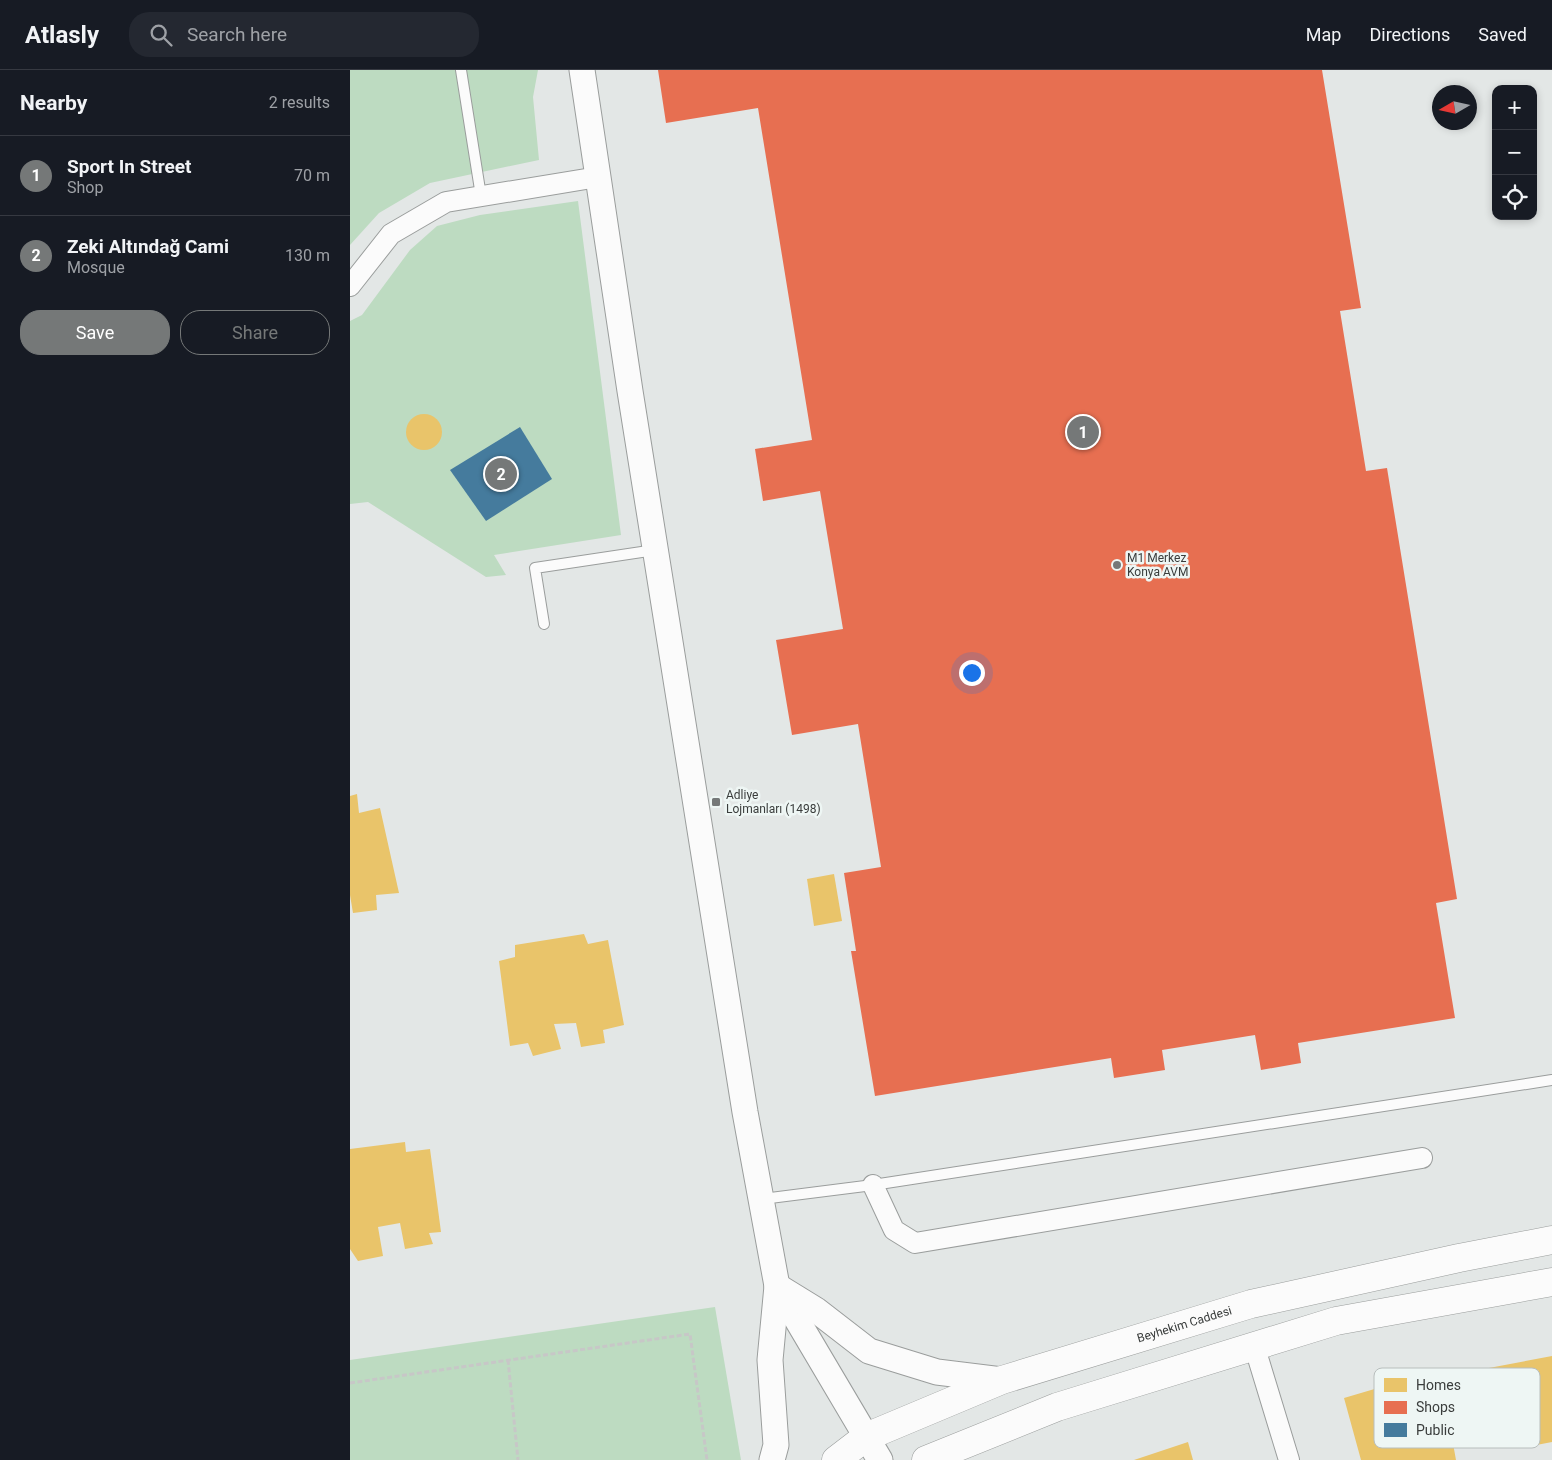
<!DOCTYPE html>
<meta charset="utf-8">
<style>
body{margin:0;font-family:Roboto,sans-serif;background:#242831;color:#f1f3f6}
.controls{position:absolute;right:15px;top:15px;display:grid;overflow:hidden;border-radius:10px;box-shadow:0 2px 8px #0003}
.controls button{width:45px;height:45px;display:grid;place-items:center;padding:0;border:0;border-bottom:1px solid #363941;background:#171b24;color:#f1f3f6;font:25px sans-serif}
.compass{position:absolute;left:1082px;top:15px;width:45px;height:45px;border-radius:50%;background:#171b24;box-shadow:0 2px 8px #0003;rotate:261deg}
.you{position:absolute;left:621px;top:602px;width:18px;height:18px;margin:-12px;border:4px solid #fff;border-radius:50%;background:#1a73e8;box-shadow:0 0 0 8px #1a73e833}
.badge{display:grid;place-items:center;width:32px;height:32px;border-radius:50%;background:#757878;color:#fff;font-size:16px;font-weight:700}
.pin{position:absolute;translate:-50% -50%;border:2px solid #fff;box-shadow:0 1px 5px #0006}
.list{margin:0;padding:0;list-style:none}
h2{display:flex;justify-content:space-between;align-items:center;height:65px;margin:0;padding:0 20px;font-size:21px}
h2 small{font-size:16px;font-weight:400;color:#9ea1a6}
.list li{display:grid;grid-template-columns:32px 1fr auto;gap:15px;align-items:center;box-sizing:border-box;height:80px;padding:0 20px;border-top:1px solid #363941}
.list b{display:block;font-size:19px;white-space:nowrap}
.list p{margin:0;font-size:16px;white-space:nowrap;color:#9ea1a6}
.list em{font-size:16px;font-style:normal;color:#9ea1a6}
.actions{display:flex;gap:10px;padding:15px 20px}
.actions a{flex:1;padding:11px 0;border:1px solid #757878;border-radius:20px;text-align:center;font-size:18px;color:#757878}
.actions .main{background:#757878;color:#fff}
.icon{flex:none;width:28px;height:28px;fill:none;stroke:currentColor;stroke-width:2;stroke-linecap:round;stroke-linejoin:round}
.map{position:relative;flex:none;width:1202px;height:1390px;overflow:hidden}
header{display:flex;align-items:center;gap:30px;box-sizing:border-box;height:70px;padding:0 25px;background:#171b24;border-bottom:1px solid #363941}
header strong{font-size:24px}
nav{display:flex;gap:28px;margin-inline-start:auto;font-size:18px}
.search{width:350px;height:45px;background:#242831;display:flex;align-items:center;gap:12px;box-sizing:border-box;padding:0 18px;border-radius:20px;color:#9ea1a6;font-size:19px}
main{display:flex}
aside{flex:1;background:#171b24}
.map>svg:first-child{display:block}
.green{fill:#bddbc1}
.homes{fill:#e9c46a}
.shops{fill:#e76f51}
.public{fill:#457b9d}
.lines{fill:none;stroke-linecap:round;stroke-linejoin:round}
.service-casing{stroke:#9a9d9c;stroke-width:12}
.minor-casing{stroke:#9a9d9c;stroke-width:22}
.tertiary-casing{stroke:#9a9d9c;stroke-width:27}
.secondary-casing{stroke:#9a9d9c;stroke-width:29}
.path{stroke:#c7c7c7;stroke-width:3;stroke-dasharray:5 2.5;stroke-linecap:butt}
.service{stroke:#fbfbfb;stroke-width:10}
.minor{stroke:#fbfbfb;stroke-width:20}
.tertiary{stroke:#fbfbfb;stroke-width:25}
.secondary{stroke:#fbfbfb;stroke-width:28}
.poi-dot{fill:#757878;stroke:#eef6f4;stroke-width:2}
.labels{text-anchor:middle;stroke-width:5;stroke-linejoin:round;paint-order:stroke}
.poi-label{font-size:12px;fill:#3a3d3c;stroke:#eef6f4;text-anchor:start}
.street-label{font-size:12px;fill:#3a3d3c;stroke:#eef6f4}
.key{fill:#eef6f4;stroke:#b8bebd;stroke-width:1}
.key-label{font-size:14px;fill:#3a3d3c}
</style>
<header>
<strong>Atlasly</strong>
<div class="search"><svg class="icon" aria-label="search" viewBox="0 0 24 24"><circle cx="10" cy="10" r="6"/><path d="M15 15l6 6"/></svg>Search here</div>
<nav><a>Map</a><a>Directions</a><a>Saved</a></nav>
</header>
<main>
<aside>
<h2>Nearby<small>2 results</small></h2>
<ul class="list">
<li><span class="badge">1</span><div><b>Sport In Street</b><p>Shop</p></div><em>70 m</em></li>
<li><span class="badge">2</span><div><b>Zeki Altındağ Cami</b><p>Mosque</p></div><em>130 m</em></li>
</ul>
<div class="actions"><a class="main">Save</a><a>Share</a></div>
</aside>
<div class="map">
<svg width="1202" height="1390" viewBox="0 0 1202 1390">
<rect width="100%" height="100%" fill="#e3e7e6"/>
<g class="green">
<path d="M0 0H188L183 27 189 90 80 113 29 143 0 175Z"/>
<path d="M228 131 271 465 144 485 156 505 136 507 18 432 0 434V251L12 245 60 180 87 156 130 145Z"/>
<path d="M365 1237 391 1390H0V1290Z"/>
</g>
<g class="homes">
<circle cx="74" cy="362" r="18"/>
<path d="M7 724 9 743 30 738 49 823 26 825 27 840 3 843 0 825V726Z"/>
<path d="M484 804 492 851 464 856 457 809Z"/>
<path d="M234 864 238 874 258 870 274 955 253 960 255 973 231 977 226 953 204 954 211 979 183 986 178 973 160 976 149 891 165 887V875Z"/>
<path d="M55 1072 56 1082 80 1079 91 1162 79 1163 83 1174 55 1179 50 1153 28 1157 33 1186 8 1191 0 1179V1079Z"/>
<path d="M1202 1286V1372L1176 1377 1171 1351 1134 1357 1123 1301Z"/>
<path d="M1055 1310 1071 1314 1092 1313 1106 1390H1011L994 1328Z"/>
<path d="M838 1372 843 1390H784Z"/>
</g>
<path class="shops" d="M308 0H972L1011 238 990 241 1016 401 1037 398 1107 829 1086 833 1105 948 948 973 951 993 911 1000 905 965 812 980 815 1000 764 1008 761 988 525 1026 501 881H506L494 803 531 797 508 654 442 665 426 570 493 559 470 421 413 431 405 379 462 370 408 38 316 53Z"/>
<path class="public" d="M170 357 202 409 136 451 100 400Z"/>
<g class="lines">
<g class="service-casing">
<g id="service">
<path d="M111 0 131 126"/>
<path d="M194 554 185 498 305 480"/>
<path d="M412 1129 523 1115 1202 1010"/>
</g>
</g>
<g class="minor-casing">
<g id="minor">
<path d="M0 216 41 164 96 132 248 107"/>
<path d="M523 1115 544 1160 565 1173 1072 1088"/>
<path d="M904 1275 939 1390"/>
</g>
</g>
<g class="tertiary-casing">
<g id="tertiary">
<path d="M232 0 280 321 395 1042 427 1216 530 1390"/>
<path d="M422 1390 426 1375 420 1290 427 1216 466 1240 519 1281 587 1302 652 1310"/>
</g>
</g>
<g class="secondary-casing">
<g id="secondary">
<path id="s1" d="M486 1390 516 1367 652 1310 901 1234 1109 1188 1202 1170"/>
<path d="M576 1390 707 1337 986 1251 1202 1212"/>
</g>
</g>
<g class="path">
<path d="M158 1290 168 1390"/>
<path d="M0 1313 340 1264 357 1390"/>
</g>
<use href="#service" class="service"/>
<use href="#minor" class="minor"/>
<use href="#tertiary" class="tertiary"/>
<use href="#secondary" class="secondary"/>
</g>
<g class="poi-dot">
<circle cx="767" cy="495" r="5"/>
<rect x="361" y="727" width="10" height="10" rx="2.5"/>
</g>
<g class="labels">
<g class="poi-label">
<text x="777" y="492">M1 Merkez<tspan x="777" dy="14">Konya AVM</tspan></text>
<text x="376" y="729">Adliye<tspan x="376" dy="14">Lojmanları (1498)</tspan></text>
</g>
<g class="street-label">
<text dy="4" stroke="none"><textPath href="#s1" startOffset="376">Beyhekim Caddesi</textPath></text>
</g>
</g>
<rect x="1024" y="1298" width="166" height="80" rx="8" class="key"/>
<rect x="1034" y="1308" width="23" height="14" fill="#e9c46a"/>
<rect x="1034" y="1331" width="23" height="13" fill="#e76f51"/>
<rect x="1034" y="1353" width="23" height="14" fill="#457b9d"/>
<g class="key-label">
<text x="1066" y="1320">Homes</text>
<text x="1066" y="1342">Shops</text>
<text x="1066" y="1365">Public</text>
</g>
</svg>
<div class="controls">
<button>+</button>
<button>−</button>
<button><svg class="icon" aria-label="locate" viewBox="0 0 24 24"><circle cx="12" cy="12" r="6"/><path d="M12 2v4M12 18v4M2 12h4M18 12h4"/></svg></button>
</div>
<svg class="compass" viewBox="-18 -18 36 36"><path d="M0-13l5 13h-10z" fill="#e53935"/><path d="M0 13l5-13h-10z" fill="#9ea1a6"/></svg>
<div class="you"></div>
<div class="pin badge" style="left:733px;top:362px">1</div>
<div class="pin badge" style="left:151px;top:404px">2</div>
</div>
</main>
